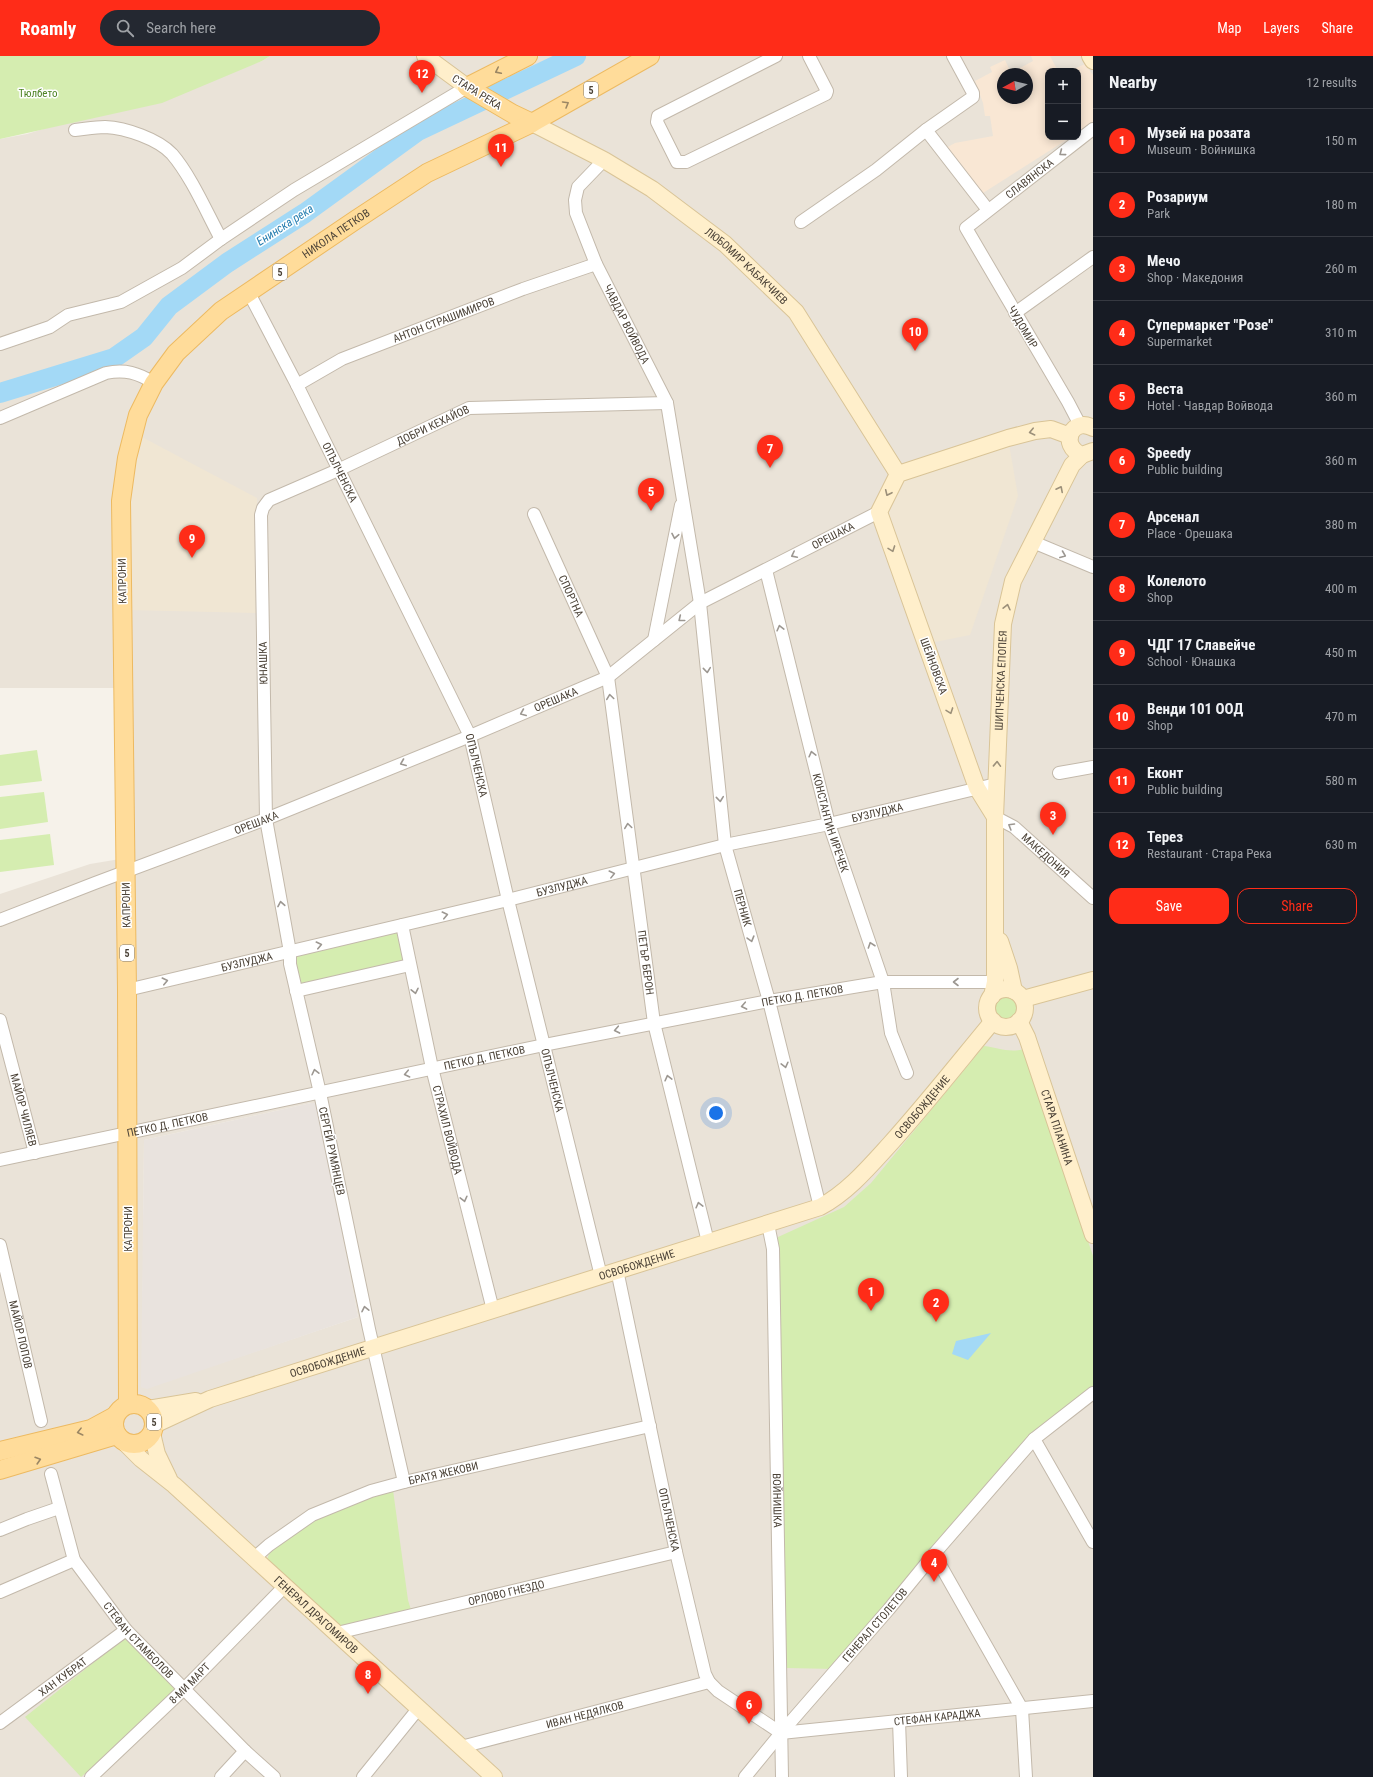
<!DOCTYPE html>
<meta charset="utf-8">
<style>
body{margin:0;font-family:"Roboto Condensed",sans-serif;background:#242831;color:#f1f3f6}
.controls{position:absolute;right:12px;top:12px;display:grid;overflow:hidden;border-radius:8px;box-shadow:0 2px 10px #0003}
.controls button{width:36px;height:36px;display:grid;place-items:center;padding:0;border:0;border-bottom:1px solid #363941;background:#171b24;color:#f1f3f6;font:20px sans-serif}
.compass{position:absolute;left:997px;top:12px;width:36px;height:36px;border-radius:50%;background:#171b24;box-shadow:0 2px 10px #0003;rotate:262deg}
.you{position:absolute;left:716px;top:1057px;width:14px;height:14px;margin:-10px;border:3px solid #fff;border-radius:50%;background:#1a73e8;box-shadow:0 0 0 6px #1a73e833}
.badge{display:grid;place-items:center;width:26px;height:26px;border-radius:50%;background:#ff2c18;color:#fff;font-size:13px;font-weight:700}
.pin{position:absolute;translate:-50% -33px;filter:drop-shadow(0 1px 2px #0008)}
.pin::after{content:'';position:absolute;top:21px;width:14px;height:12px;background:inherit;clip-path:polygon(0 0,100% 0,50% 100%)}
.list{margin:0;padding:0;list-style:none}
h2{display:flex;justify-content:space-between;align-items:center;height:52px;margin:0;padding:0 16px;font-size:17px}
h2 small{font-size:13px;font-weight:400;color:#9ea1a6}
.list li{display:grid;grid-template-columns:26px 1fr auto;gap:12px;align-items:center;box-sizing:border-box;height:64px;padding:0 16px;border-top:1px solid #363941}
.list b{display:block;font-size:15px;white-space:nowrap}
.list p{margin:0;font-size:13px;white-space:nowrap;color:#9ea1a6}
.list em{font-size:13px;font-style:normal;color:#9ea1a6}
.actions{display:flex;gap:8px;padding:12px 16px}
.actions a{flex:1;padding:9px 0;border:1px solid #ff2c18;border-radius:12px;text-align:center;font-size:14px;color:#ff2c18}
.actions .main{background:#ff2c18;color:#fff}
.icon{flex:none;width:22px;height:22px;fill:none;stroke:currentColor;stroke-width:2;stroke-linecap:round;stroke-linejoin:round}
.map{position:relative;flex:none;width:1093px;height:1721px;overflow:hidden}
header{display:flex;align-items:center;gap:24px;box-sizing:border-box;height:56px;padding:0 20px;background:#ff2c18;color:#fff}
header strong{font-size:19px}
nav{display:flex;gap:22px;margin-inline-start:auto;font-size:14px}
.search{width:280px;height:36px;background:#242831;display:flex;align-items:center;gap:10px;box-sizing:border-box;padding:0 14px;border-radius:22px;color:#9ea1a6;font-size:15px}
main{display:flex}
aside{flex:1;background:#171b24}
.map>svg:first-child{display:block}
.residential{fill:#eae3d8;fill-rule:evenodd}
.commercial{fill:#f9e7d4;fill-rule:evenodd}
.industrial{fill:#e9e3de}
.education{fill:#f0e6d3}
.green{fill:#d5edb0}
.water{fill:#a3d9f6}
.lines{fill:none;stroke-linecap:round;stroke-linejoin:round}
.river{stroke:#a3d9f6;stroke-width:20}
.street-casing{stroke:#c3b9ab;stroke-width:14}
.secondary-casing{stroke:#d9c497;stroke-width:18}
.primary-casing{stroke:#edba61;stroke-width:20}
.street{stroke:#fff;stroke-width:12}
.secondary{stroke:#ffefcb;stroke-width:16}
.primary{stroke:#ffdc9a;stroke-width:18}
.oneway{stroke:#9c8764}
.oneway2{stroke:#9c9791}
.oneway3{stroke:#9c907a}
.labels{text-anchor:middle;stroke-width:3;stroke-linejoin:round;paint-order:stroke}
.shield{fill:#fff;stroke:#817b73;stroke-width:1}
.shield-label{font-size:10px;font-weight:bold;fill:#4b4237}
.street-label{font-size:11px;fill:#4b4237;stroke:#fff}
.park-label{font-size:11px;fill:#4e8324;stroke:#fff}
.water-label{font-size:12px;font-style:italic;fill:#247daf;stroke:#fff}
</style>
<header>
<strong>Roamly</strong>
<div class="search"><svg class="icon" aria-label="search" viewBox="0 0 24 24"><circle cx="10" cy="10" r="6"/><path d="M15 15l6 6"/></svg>Search here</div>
<nav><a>Map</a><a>Layers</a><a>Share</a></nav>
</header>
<main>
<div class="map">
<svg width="1093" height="1721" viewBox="0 0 1093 1721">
<rect width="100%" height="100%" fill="#f6f2ea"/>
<path class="residential" d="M270 0H1093V1721H0V838L90 808 120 803 117 632H0V83L27 78 262 5ZM1048 15H1078V81H1048ZM1003 18H1027V42H1003ZM311 1047H315L358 1261 147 1332 142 1331 144 1084Z"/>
<g class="commercial">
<path d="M1031 0H1050L1058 15H1048V81H1071L983 137 944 93 955 87 993 80 990 60H985L983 47 975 25 992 16 990 11 1005 4 1011 17 1033 5ZM1003 18H1027V42H1003Z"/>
<path d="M1085 8 1093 19V67L1078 76V15H1069Z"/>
</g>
<path class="industrial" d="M311 1047H315L317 1050 358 1261 147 1333 141 1331 144 1084Z"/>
<g class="education">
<path d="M140 380 257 442 258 557 127 554V449Z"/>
<path d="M1008 382 1018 440 970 579 925 588 879 456 898 418Z"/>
</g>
<g class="green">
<path d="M0 0H270L262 5 162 47 0 83Z"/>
<path d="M37 694 42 725 0 730V699Z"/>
<path d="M44 736 48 766 0 773V741Z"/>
<path d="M50 778 54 809 0 816V784Z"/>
<path d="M396 873 404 907 302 931 294 898Z"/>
<circle cx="1006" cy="952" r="11"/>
<path d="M984 990C999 992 1009 997 1024 993L1093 1200V1331L1034 1383 836 1613 786 1612 778 1181 844 1151 871 1127Z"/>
<path d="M393 1434 408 1544 412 1557 342 1572 267 1503 272 1491 315 1462 372 1439Z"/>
<path d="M127 1580 180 1635 81 1721 25 1661Z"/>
</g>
<path class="water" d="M991 1277 968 1304 952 1298 956 1285Z"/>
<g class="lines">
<path class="river" d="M0 337 114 302 144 281 169 250 227 207 305 157 418 75 576 0"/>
<g class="street-casing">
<g id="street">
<path d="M776 0 658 60 657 66 677 106H686L826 38 827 35 809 0"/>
<path d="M75 74C85 73 95 71 105 71 126 72 158 83 172 98 191 120 207 157 221 183"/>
<path d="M926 74 988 154"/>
<path id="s1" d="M604 104 578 131 575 144 576 157 596 208 667 347 700 547 725 789 769 945 820 1151"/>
<path d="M801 166 876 114 926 74 973 41V37L953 0"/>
<path id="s2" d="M249 237 297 329 470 680 508 844 601 1220"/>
<path d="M1015 257 1093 201"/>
<path d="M0 288 50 271 68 259 121 246 182 212 221 183 294 134 467 31"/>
<path id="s3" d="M297 329 342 303 523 233 596 208"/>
<path d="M0 362 106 317C125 313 138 317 154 327"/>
<path id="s4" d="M1080 369 1068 346 966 172 1093 73"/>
<path id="s5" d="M534 458 608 621 654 967 708 1186"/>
<path d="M1033 486 1093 511"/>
<path id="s6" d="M766 514 829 768 883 926 891 977 907 1017"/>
<path d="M654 584 681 449"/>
<path d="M1059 717 1093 711"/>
<path id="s7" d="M995 761 1014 771 1093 842"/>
<path id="s8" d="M0 864 95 827 266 763 470 680 608 621 700 547 879 456"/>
<path id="s9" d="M402 869 432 1012 493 1254"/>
<path id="s10" d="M127 934 508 844 725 789 829 768 996 728"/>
<path d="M296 935 410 909"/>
<path id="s11" d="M0 964 35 1097"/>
<path id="s12" d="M0 1104 544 989 769 945 883 926H995"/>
<path id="s13" d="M768 1168 773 1193 782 1721"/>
<path id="s14" d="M0 1189 41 1365"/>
<path id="s15" d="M617 1214 676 1496 705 1618 709 1626 718 1635 781 1677"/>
<path d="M1034 1383 1093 1486"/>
<path id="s16" d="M51 1418 74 1504 126 1574 245 1695 274 1721"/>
<path id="s17" d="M404 1426 369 1273 320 1037 290 908V896L266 763 261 459 263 452 269 444 338 414 469 352 667 347"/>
<path d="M0 1474 27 1463 59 1452"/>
<path d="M934 1498 1022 1653 1026 1721"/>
<path id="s18" d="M253 1503 269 1489 312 1459 371 1435 404 1426 650 1370"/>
<path d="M0 1536 74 1504"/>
<path id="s19" d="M337 1577 676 1496"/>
<path d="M899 1665 901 1721"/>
<path id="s20" d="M0 1667 126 1574"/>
<path id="s21" d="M781 1677 1093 1645"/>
<path id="s22" d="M461 1691 709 1626"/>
<path id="s23" d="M91 1721 184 1633 284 1531"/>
<path d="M221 1721 245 1695"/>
<path d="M363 1721 418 1653"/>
<path id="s24" d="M745 1721 781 1677 889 1553 934 1498 1034 1383 1093 1337"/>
</g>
</g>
<g class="secondary-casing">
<g id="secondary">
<path d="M425 0 467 31"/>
<path d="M1090 0 1093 5"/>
<path id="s25" d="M532 67 604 104 652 133 725 188 796 256 898 418"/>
<path d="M1093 372C1073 360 1058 389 1082 399L1093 395"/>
<path d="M995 761 977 732 879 456 898 418 1008 382 1035 375 1051 373 1070 380"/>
<path d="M1000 885 1009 912 1014 935"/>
<circle cx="1006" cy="952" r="19"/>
<path id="s26" d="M992 940 995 926V761L1003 568 1013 525 1072 409 1082 399"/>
<path d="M1023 943 1093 924"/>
<path id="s27" d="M1019 965 1027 981 1093 1179"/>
<path d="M148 1353 196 1345"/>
<path id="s28" d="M154 1369 210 1343 820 1151C848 1136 869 1111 890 1088 926 1048 959 1006 993 965"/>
<path d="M152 1377 157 1398 169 1423"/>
<path id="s29" d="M123 1385 141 1403 174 1429 494 1721"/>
</g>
</g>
<g class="primary-casing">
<g id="primary">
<path d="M467 31 513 58 532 67"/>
<path d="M467 31 528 0"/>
<circle cx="134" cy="1368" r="20"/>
<path id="s30" d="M128 1348 127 934 121 445 127 402 138 359 154 327 176 297 221 255 357 163 427 117 532 67 650 0"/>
<path d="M0 1395 91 1373 115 1360"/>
<path d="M0 1414 117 1379"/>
</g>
</g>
<use href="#street" class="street"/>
<use href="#secondary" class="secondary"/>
<use href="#primary" class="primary"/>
</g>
<defs><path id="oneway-chevron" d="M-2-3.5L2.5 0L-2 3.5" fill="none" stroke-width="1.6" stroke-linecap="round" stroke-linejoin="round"/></defs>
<g class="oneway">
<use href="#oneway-chevron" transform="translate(498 15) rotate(154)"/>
<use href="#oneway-chevron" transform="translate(566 48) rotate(-30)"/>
<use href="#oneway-chevron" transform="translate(80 1376) rotate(166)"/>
<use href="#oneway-chevron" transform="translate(38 1404) rotate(-17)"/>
</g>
<g class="oneway2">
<use href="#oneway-chevron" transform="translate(1062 97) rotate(143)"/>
<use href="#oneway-chevron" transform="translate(675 480) rotate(101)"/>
<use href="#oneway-chevron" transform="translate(794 499) rotate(153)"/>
<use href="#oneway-chevron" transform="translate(1063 499) rotate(22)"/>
<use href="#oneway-chevron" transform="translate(681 563) rotate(141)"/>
<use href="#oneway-chevron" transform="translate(780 572) rotate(-104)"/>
<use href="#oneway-chevron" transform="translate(707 614) rotate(84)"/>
<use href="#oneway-chevron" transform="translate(610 641) rotate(-98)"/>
<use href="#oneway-chevron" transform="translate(523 657) rotate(157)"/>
<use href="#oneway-chevron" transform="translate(812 698) rotate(-104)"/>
<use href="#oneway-chevron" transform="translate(403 707) rotate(158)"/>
<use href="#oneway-chevron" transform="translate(720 743) rotate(84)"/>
<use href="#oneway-chevron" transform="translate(628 770) rotate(-98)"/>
<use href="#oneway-chevron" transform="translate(1011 770) rotate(-149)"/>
<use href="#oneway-chevron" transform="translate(612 818) rotate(-14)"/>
<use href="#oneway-chevron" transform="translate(281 848) rotate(-100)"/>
<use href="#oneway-chevron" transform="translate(445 859) rotate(-13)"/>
<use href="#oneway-chevron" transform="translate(751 883) rotate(74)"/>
<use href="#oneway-chevron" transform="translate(319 889) rotate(-13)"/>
<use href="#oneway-chevron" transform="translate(871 889) rotate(-109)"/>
<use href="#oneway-chevron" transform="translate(165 925) rotate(-13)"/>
<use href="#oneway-chevron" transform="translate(956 926) rotate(180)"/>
<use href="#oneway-chevron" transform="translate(415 935) rotate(78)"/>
<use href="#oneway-chevron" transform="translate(744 950) rotate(169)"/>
<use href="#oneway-chevron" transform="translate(617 974) rotate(169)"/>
<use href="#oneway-chevron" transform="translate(785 1009) rotate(76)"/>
<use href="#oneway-chevron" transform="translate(315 1016) rotate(-103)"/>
<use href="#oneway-chevron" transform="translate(407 1018) rotate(168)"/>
<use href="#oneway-chevron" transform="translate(668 1022) rotate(-104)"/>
<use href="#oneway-chevron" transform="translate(464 1143) rotate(76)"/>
<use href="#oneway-chevron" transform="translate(699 1149) rotate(-104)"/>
<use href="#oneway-chevron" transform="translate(365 1253) rotate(-102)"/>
</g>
<g class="oneway3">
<use href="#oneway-chevron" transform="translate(1032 376) rotate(167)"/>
<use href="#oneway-chevron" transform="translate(1060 433) rotate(-63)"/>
<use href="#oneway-chevron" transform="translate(888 437) rotate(115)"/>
<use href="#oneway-chevron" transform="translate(892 493) rotate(70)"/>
<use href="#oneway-chevron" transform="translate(1007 551) rotate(-77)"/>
<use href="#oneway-chevron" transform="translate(950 655) rotate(70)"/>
<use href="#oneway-chevron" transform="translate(997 708) rotate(-88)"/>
</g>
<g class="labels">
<g class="shield">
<rect x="584" y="26" width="14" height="16" rx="3"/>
<rect x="273" y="208" width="14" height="16" rx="3"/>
<rect x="120" y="889" width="14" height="16" rx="3"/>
<rect x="147" y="1358" width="14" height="16" rx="3"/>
</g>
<g class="shield-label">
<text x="591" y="38">5</text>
<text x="280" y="220">5</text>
<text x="127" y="901">5</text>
<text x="154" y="1370">5</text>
</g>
<g class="street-label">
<text transform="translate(477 36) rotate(32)" y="4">СТАРА РЕКА</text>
<text dy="4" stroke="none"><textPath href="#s4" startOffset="308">СЛАВЯНСКА</textPath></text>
<text dy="4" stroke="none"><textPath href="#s30" startOffset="1264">НИКОЛА ПЕТКОВ</textPath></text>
<text dy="4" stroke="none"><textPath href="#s25" startOffset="259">ЛЮБОМИР КАБАКЧИЕВ</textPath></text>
<text dy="4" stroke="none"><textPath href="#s3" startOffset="161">АНТОН СТРАШИМИРОВ</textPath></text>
<text dy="4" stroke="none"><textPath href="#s1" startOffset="186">ЧАВДАР ВОЙВОДА</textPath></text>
<text transform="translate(1023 271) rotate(59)" y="4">ЧУДОМИР</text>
<text dy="4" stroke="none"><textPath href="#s17" startOffset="1179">ДОБРИ КЕХАЙОВ</textPath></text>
<text dy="4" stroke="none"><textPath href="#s2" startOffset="201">ОПЪЛЧЕНСКА</textPath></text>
<text dy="4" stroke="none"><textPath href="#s8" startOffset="922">ОРЕШАКА</textPath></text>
<text transform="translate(122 525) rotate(-91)" y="4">КАПРОНИ</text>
<text dy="4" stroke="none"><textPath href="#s5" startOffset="90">СПОРТНА</textPath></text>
<text transform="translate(263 607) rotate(-91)" y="4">ЮНАШКА</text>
<text transform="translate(934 610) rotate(70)" y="4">ШЕЙНОВСКА</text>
<text dy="4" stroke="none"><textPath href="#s26" startOffset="316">ШИПЧЕНСКА ЕПОПЕЯ</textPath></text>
<text dy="4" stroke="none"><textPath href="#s8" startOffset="598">ОРЕШАКА</textPath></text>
<text dy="4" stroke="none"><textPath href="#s2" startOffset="525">ОПЪЛЧЕНСКА</textPath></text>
<text dy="4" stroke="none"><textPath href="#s10" startOffset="771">БУЗЛУДЖА</textPath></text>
<text dy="4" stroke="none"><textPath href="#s8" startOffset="274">ОРЕШАКА</textPath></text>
<text dy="4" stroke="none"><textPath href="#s6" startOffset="261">КОНСТАНТИН ИРЕЧЕК</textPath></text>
<text dy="4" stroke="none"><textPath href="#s7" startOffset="64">МАКЕДОНИЯ</textPath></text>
<text dy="4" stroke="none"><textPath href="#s10" startOffset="447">БУЗЛУДЖА</textPath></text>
<text transform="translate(126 849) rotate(-91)" y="4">КАПРОНИ</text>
<text dy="4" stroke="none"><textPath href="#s1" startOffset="786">ПЕРНИК</textPath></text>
<text dy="4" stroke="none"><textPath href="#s10" startOffset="123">БУЗЛУДЖА</textPath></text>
<text dy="4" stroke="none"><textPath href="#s5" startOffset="467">ПЕТЪР БЕРОН</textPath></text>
<text dy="4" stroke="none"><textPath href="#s12" startOffset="819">ПЕТКО Д. ПЕТКОВ</textPath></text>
<text dy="4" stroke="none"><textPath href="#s12" startOffset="495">ПЕТКО Д. ПЕТКОВ</textPath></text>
<text dy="4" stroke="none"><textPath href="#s2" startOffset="849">ОПЪЛЧЕНСКА</textPath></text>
<text dy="4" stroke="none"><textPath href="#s28" startOffset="845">ОСВОБОЖДЕНИЕ</textPath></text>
<text dy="4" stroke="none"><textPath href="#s11" startOffset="93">МАЙОР ЧИЛЯЕВ</textPath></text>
<text dy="4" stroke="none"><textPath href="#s12" startOffset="171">ПЕТКО Д. ПЕТКОВ</textPath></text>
<text dy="4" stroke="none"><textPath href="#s27" startOffset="113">СТАРА ПЛАНИНА</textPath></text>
<text dy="4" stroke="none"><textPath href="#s9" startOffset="210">СТРАХИЛ ВОЙВОДА</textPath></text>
<text transform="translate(332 1095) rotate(78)" y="4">СЕРГЕЙ РУМЯНЦЕВ</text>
<text transform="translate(128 1173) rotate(-90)" y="4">КАПРОНИ</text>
<text dy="4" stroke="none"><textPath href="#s28" startOffset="509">ОСВОБОЖДЕНИЕ</textPath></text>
<text dy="4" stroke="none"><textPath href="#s14" startOffset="92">МАЙОР ПОПОВ</textPath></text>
<text dy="4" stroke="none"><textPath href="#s28" startOffset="185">ОСВОБОЖДЕНИЕ</textPath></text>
<text dy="4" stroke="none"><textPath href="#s18" startOffset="212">БРАТЯ ЖЕКОВИ</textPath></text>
<text dy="4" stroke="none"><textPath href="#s13" startOffset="277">ВОЙНИШКА</textPath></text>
<text dy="4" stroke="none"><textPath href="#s15" startOffset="255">ОПЪЛЧЕНСКА</textPath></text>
<text dy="4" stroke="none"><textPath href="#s19" startOffset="174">ОРЛОВО ГНЕЗДО</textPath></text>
<text dy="4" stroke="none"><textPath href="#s29" startOffset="260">ГЕНЕРАЛ ДРАГОМИРОВ</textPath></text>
<text dy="4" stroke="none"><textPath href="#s24" startOffset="200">ГЕНЕРАЛ СТОЛЕТОВ</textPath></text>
<text dy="4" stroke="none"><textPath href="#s16" startOffset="192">СТЕФАН СТАМБОЛОВ</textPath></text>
<text dy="4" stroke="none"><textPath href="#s20" startOffset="78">ХАН КУБРАТ</textPath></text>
<text dy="4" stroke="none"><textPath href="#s23" startOffset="136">8-МИ МАРТ</textPath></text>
<text dy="4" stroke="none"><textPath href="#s22" startOffset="128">ИВАН НЕДЯЛКОВ</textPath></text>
<text dy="4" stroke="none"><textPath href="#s21" startOffset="157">СТЕФАН КАРАДЖА</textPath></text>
</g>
<g class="park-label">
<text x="38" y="41">Тюлбето</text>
</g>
<g class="water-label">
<text transform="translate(285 169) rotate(-33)" y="4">Енинска река</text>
</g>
</g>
</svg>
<div class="controls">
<button>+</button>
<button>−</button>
</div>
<svg class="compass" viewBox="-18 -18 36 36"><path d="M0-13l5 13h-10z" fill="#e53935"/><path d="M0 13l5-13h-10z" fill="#9ea1a6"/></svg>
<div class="you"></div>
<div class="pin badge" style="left:871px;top:1255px">1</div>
<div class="pin badge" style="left:936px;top:1266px">2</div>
<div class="pin badge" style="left:1053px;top:779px">3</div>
<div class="pin badge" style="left:934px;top:1526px">4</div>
<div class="pin badge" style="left:651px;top:455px">5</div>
<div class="pin badge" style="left:749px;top:1668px">6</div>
<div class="pin badge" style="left:770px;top:412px">7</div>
<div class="pin badge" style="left:368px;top:1638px">8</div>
<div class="pin badge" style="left:192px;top:502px">9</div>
<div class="pin badge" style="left:915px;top:295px">10</div>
<div class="pin badge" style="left:501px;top:111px">11</div>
<div class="pin badge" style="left:422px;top:37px">12</div>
</div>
<aside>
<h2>Nearby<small>12 results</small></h2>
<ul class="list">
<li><span class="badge">1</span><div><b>Музей на розата</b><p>Museum · Войнишка</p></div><em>150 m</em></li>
<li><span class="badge">2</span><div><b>Розариум</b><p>Park</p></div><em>180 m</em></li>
<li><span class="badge">3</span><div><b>Мечо</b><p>Shop · Македония</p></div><em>260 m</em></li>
<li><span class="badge">4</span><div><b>Супермаркет &quot;Розе&quot;</b><p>Supermarket</p></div><em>310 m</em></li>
<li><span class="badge">5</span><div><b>Веста</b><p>Hotel · Чавдар Войвода</p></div><em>360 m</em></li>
<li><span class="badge">6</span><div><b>Speedy</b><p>Public building</p></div><em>360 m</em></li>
<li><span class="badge">7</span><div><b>Арсенал</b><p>Place · Орешака</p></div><em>380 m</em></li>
<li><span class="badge">8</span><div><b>Колелото</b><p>Shop</p></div><em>400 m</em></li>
<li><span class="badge">9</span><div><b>ЧДГ 17 Славейче</b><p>School · Юнашка</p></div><em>450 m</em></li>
<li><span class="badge">10</span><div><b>Венди 101 ООД</b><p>Shop</p></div><em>470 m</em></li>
<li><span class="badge">11</span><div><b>Еконт</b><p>Public building</p></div><em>580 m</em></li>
<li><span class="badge">12</span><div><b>Терез</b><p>Restaurant · Стара Река</p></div><em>630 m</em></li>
</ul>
<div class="actions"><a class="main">Save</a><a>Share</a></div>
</aside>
</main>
